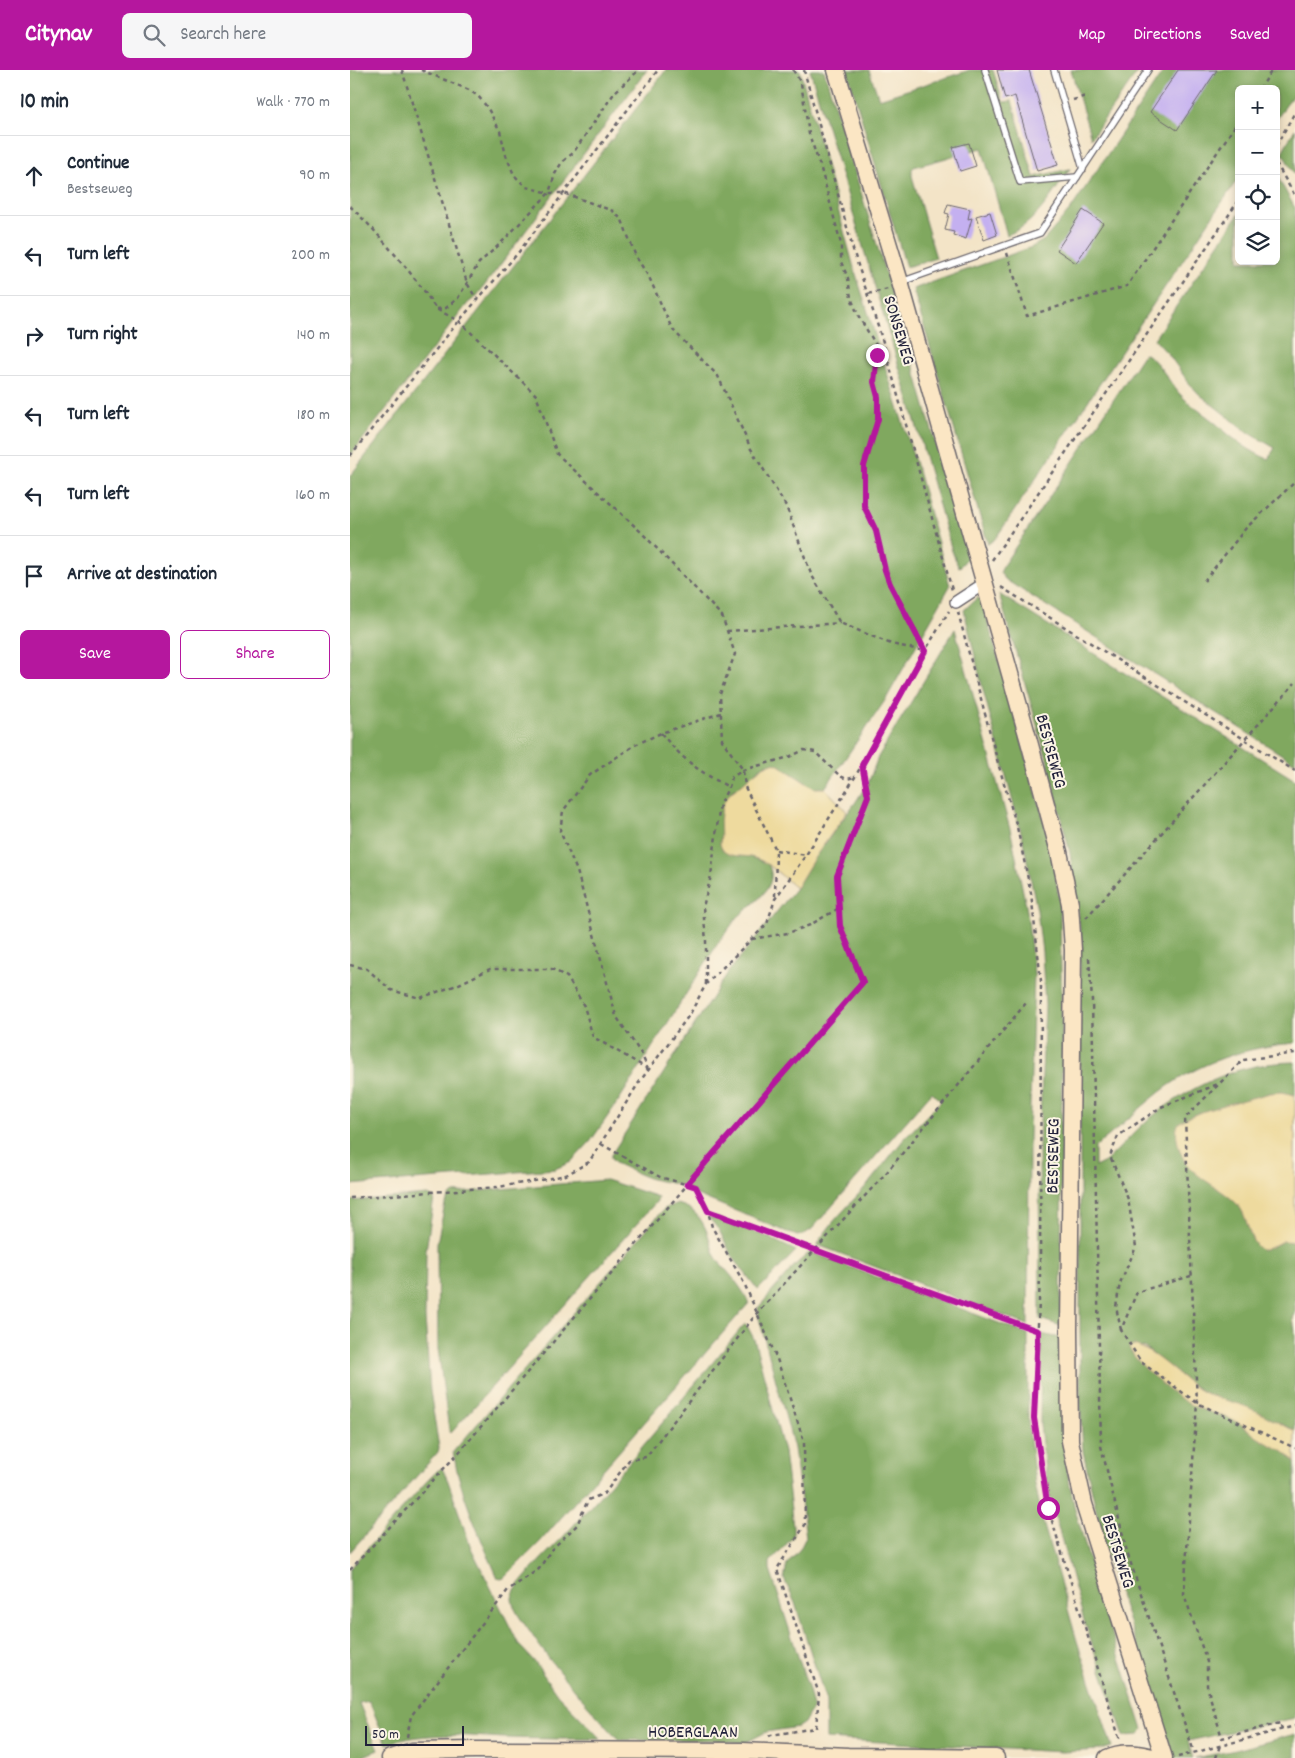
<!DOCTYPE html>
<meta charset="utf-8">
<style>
body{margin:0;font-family:Dekko,sans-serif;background:#f6f6f7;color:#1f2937}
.controls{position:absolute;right:15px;top:15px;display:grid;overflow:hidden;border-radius:8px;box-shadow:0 2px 8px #0003}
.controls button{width:45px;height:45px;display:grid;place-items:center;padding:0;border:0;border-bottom:1px solid #e0e1e3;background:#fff;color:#1f2937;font:25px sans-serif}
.scale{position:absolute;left:15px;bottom:12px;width:99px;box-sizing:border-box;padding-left:5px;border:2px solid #22223b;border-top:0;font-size:14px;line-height:18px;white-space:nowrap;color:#22223b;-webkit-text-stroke:4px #fcf5e5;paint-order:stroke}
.stop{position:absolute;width:15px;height:15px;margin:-11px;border:4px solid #b5179e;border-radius:50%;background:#fff}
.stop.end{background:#b5179e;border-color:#fff;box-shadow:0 1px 5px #0008}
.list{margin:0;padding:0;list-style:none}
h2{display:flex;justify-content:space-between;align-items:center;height:65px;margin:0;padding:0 20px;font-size:21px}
h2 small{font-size:16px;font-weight:400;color:#747a83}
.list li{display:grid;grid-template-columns:32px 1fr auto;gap:15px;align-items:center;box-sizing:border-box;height:80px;padding:0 20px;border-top:1px solid #e0e1e3}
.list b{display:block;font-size:19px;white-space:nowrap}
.list p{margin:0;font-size:16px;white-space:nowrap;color:#747a83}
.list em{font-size:16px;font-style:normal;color:#747a83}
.actions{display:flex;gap:10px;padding:15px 20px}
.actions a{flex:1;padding:11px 0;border:1px solid #b5179e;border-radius:8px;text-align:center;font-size:18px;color:#b5179e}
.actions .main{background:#b5179e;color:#fff}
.icon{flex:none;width:28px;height:28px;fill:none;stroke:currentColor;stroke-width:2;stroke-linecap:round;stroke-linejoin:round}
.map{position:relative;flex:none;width:945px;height:1688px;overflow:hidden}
header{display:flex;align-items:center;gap:30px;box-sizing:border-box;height:70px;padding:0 25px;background:#b5179e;color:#fff}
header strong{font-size:24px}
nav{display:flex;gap:28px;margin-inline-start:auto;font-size:18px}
.search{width:350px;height:45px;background:#f6f6f7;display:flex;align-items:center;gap:12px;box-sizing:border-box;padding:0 18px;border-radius:8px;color:#747a83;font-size:19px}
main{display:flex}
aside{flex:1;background:#fff}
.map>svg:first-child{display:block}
.forest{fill:#80a85f;stroke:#51654d}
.sand{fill:#eeda9e;stroke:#887e6c}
.building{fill:#c4b0f0}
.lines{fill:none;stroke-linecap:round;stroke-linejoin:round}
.lane-casing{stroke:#6b666c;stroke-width:8}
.street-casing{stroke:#6b666c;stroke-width:14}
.secondary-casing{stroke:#6b666c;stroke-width:19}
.path{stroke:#6b666c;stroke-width:2.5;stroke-dasharray:4 4;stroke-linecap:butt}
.lane{stroke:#fff;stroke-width:5.5}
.street{stroke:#fff;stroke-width:11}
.secondary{stroke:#fbe6c4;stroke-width:16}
.route{stroke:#b5179e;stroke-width:6}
.labels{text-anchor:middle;stroke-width:4;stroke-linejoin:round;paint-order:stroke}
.street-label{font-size:18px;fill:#22223b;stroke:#fcf5e5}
</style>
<header>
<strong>Citynav</strong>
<div class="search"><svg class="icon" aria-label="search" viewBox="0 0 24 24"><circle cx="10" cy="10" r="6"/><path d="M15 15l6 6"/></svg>Search here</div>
<nav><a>Map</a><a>Directions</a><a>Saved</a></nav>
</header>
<main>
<aside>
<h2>10 min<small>Walk · 770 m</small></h2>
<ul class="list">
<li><svg class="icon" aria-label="ahead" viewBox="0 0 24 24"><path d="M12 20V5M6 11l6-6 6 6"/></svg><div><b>Continue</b><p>Bestseweg</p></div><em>90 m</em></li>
<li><svg class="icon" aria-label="left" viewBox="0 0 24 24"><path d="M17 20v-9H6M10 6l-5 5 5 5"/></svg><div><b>Turn left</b></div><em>200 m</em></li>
<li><svg class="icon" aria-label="right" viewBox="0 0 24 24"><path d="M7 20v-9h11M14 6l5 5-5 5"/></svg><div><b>Turn right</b></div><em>140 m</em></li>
<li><svg class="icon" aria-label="left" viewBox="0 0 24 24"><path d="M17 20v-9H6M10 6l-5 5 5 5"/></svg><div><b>Turn left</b></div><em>180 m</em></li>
<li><svg class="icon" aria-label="left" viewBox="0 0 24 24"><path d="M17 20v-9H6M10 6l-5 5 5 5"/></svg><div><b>Turn left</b></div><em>160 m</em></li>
<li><svg class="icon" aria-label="arrive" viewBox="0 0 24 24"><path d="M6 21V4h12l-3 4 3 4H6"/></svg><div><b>Arrive at destination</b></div></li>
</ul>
<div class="actions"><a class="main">Save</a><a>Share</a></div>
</aside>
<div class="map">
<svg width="945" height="1688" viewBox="0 0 945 1688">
<rect width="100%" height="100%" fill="#fcf5e5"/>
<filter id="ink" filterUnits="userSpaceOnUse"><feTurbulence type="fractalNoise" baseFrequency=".02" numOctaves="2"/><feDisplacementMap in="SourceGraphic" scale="10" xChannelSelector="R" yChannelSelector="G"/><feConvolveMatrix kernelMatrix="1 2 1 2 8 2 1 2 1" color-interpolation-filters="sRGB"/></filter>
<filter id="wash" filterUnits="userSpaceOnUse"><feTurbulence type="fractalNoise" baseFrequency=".0096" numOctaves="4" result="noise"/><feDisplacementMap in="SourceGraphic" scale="20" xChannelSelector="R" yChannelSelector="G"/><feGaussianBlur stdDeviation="1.12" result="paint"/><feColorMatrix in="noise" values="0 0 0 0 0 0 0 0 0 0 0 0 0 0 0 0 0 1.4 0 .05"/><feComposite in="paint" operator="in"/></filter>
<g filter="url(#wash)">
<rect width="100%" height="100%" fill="#f3e4c7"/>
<g class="forest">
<path d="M0 0H297L126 227 118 233 0 386Z"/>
<path d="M316 0H450L504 198 568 401 600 516 536 629 475 718H464L427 694 422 693 411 697 392 714 381 721 371 749 372 765 370 774 389 786H397L417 793C433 816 400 835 387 848 381 855 376 863 370 870L269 1030 240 1072 221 1092 205 1099 0 1115V406Z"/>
<path d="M460 0H474L563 294 618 487 610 497 608 496 602 481 564 347Z"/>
<path d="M497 0H519L529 29 620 0H643L653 32 662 31 684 107 720 99C703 123 686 154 657 165L632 78 564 97 562 99V106L586 188 556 197Z"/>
<path d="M721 0H789L741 68Z"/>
<path d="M814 0H945V22L926 50V19H889V107L652 459 645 469 638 474 563 219 682 177 694 170 721 139Z"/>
<path d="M945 59V105L932 82Z"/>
<path d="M926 104 945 138V693L656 510 650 503 654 494 716 402 793 285 796 284C811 294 817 309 828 322 840 336 857 345 870 357 884 370 901 382 918 389L925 378 896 361 849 324 839 313 819 285 804 269 889 144V191H926Z"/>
<path d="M649 524 945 710V973C896 977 849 992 810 1022 787 1040 767 1060 745 1077V1097L755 1092C773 1076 788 1056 808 1042 851 1011 891 993 945 992V1025L931 1022 920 1023 843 1045 832 1051C828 1069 826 1080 838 1095L888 1134 894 1144 903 1171 915 1180 933 1171 945 1172V1244L943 1248 945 1263V1360L853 1322 837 1311 794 1277 780 1281 795 1298 870 1344 889 1353 907 1367 928 1378 937 1384 945 1393V1648L838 1671 843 1688H824L755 1480 733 1381 730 1329V860L720 783 697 689Z"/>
<path d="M628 527 635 542 692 743 704 795 710 835 712 968 711 1256 690 1249 689 1075 695 936 692 882 687 840 672 766 632 616 614 540Z"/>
<path d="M605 559 661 763 677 841 684 904 679 1069 678 1255 468 1175 470 1169 484 1151 518 1114 554 1069 591 1031 582 1022 462 1159 453 1165 447 1166 347 1125C334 1112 314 1113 298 1108 287 1104 276 1098 265 1093L261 1089V1085L379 901 446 818 463 790 505 733 519 711 528 687Z"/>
<path d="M256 1110 308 1127 307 1131 101 1363 99 1360 88 1279 87 1173 95 1134 101 1125 104 1123Z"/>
<path d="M78 1125 84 1128 76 1180 75 1247 80 1321 89 1378 88 1382 0 1482V1131Z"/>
<path d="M325 1134C345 1136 355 1153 360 1171 362 1176 363 1184 367 1189 379 1204 390 1214 399 1233L189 1473 154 1508 151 1509 148 1508C130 1467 111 1426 103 1382L314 1139Z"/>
<path d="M365 1147 415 1166 446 1181 408 1220 382 1186 369 1160 359 1148Z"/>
<path d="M460 1182 678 1264V1352L685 1414 693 1452 727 1571 762 1677 751 1680 712 1682 476 1669V1631L445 1533 434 1509 437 1494 450 1479 456 1467 444 1378 409 1248 408 1238 445 1195Z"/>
<path d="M396 1254 404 1269 434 1382 443 1456V1467L420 1492V1500L459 1620 463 1637 454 1653 448 1657 416 1662 395 1673 363 1670H269C237 1635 206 1601 180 1562 174 1553 163 1540 162 1529 161 1518 204 1476 214 1466 276 1398 334 1327 393 1256Z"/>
<path d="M691 1264 711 1268 713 1365 716 1395 724 1435 744 1507 793 1660 788 1665 775 1666 773 1663 735 1554 697 1417 690 1355Z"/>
<path d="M92 1398 98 1411 121 1478 169 1575 184 1591 207 1624 251 1669C219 1669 187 1669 155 1668 116 1666 75 1661 37 1674L19 1631 9 1633 28 1680 9 1688H0V1498L77 1411 87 1401Z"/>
<path d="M945 1664V1688H845L886 1680Z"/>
</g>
<g class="sand">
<path d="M422 693 427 694 464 718H475L497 742 463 790 446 818C433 808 420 792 404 788 392 784 374 790 370 774 372 763 369 753 371 743 374 725 381 723 393 713 403 704 409 698 422 693Z"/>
<path d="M931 1022 945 1025V1172L933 1171 915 1180H911C896 1170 900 1146 886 1133 872 1119 852 1111 838 1096 831 1088 822 1062 829 1053 839 1042 903 1028 920 1023Z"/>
<path d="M784 1275C806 1281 831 1310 853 1322 869 1330 888 1332 904 1340 918 1346 930 1355 945 1360V1393C935 1379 920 1376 907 1367 901 1363 896 1357 889 1353 875 1346 860 1343 845 1337 827 1329 788 1296 779 1278L780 1276Z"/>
</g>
<g id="blocks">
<g class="building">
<path d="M647 0H679L708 95 687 101 665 26 655 29Z"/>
<path d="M828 0H867L827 60 800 42Z"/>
<path d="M619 73 626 96 610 101 603 77Z"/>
<path d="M598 134 620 139 618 149 622 148 616 169 603 165 604 162 595 160 599 144 595 143Z"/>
<path d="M733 140 753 153 726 193 707 180Z"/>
<path d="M640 142 647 165 634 170 626 146Z"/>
</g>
</g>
</g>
<g filter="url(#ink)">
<use href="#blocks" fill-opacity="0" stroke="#6b666c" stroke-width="1"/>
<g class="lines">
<g class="lane-casing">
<g id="lane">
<path d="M635 0 670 112 727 107"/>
<path d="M704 0 733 99"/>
<path d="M551 212 690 163 798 0"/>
</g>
</g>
<g class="street-casing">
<path id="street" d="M606 532 635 513"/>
</g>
<g class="secondary-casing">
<g id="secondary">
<path d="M486 0 550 212 680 675 709 782 720 834 723 880 719 1260 720 1371 734 1434 814 1688"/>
<path d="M40 1688 62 1681 125 1680 393 1681 498 1686 646 1688"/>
<path d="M757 1688C773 1680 791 1684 807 1688"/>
</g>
</g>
<g class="path">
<path d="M52 0 117 213 127 230"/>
<path d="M71 0 119 20 128 26 137 37 150 61 156 85 164 105 176 117 199 123H214L263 141 272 150 286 187 299 207 322 259 368 306 401 379 436 436 461 504 490 553 541 574 575 581"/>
<path d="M443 0 451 13 459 64 471 99 491 174V192L498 208 501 228 509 247 526 275 527 285 524 312 528 327V349L514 396V436L526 461 535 501 540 514 575 581"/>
<path d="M454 0 504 183 533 272 602 520"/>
<path d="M910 19 922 0"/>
<path d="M723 30 736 26"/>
<path d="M926 76 945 42"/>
<path d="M926 93 945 126"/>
<path d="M0 136 22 158 54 195 75 222 86 239 109 251 186 325 207 384 291 462 372 546 385 584 370 624 372 670 393 700 395 717 426 780 425 827"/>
<path d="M657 183 677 246 777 216 889 50"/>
<path d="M518 224 538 219"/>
<path d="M87 239 96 238 108 228 129 193 150 174 199 123 205 104 212 92 223 83 265 22 289 0"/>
<path d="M0 386 109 251 168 183 308 0"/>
<path d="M642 490 889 130"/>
<path d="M854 511 896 458 945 412"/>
<path d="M651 517 945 701"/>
<path d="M608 542 648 693 667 757 681 823 691 911 690 1207 684 1348 698 1438 770 1670"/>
<path d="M377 561 490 553"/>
<path d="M311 663C332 689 349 702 379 717"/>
<path d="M426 780 456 785"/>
<path d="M736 848 945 613"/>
<path d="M402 869 438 863 460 855 489 838"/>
<path d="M739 888 742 930 751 1376 777 1482 844 1682"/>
<path d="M0 895 17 899 41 920 70 928 107 915 140 899H202L217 907 234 936 243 967 298 999"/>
<path d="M356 914V871L353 837 361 806 370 733 379 717 382 707 393 700 439 687 454 680 465 682 490 706 497 709 505 707"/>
<path d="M298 1000 292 985 266 946 227 801 210 761 213 741 240 705 285 675 311 663 371 643"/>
<path d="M251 1074 310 1107 346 1117 358 1141 362 1157 394 1213 427 1289 454 1372 455 1455 427 1499 469 1624 466 1658 421 1665 418 1667"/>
<path d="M0 1128 148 1117 191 1110 216 1105 239 1092 288 1014 340 944 356 914 417 854 425 829 456 785 505 707 575 581 599 541"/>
<path d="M358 1141 688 1261"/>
<path d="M841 1206 787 1222 771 1260 791 1292 847 1333 945 1378"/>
<path d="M771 1260 766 1237 770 1213 786 1177 778 1129 760 1086 768 1066 811 1037 868 1014"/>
<path d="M0 1500 111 1380 395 1047 513 912 490 856 487 805 518 726 512 695"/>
<path d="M932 1660 930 1653 872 1668 857 1616V1592L834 1524 847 1333 835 1048 893 990 945 983"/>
<path d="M57 1667 61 1646 158 1520 189 1499 201 1480 227 1455 238 1430 255 1423 279 1390 296 1387 407 1243 537 1102 676 933"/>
<path d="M828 1687 945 1656"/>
<path d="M866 1688 870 1675"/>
</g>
<use href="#lane" class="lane"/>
<use href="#street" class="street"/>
<use href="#secondary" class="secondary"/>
</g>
</g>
<g class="lines" filter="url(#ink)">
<path class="route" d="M527 285 524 312 528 327V349L514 396V436L526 461 535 500 540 514 575 581 512 695 518 726 487 806 490 856 513 912 337 1114 346 1117 358 1141 688 1261 684 1348 698 1438"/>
</g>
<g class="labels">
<g class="street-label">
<text transform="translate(550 260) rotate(73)" y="6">SONSEWEG</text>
<text transform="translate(702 681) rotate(75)" y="6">BESTSEWEG</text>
<text transform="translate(702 1086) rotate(-89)" y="6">BESTSEWEG</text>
<text transform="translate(769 1481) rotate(73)" y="6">BESTSEWEG</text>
<text x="343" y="1667">HOBERGLAAN</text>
</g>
</g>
</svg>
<div class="controls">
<button>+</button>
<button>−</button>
<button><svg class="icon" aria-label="locate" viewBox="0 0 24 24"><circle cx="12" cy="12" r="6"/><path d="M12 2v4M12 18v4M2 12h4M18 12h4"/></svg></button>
<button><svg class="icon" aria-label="layers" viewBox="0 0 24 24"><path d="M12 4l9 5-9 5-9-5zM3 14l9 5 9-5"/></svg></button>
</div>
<div class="scale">50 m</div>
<div class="stop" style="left:698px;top:1438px"></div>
<div class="stop end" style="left:527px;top:285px"></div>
</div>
</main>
